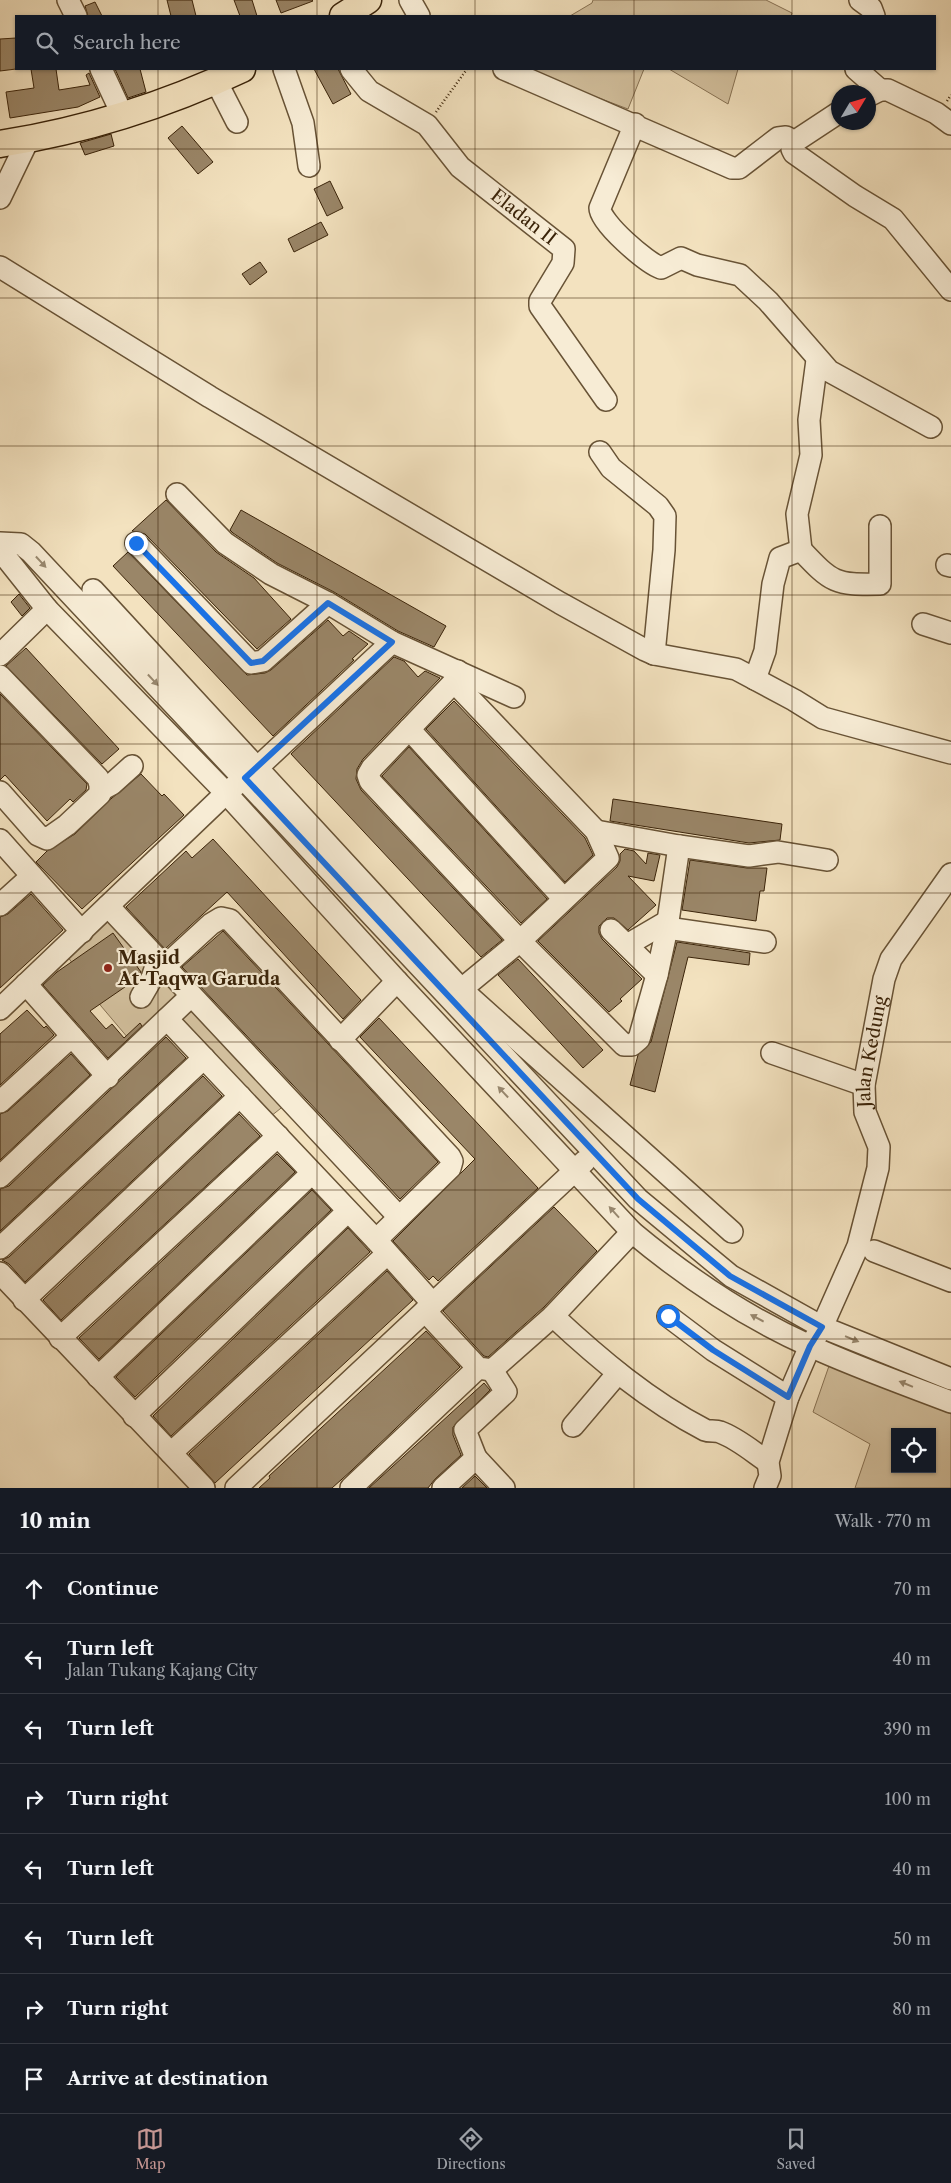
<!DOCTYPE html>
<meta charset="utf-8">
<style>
body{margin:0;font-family:"Libre Caslon Text",serif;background:#242831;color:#f1f3f6}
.controls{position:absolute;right:15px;bottom:15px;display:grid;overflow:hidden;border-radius:0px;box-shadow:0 1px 4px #0004}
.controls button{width:45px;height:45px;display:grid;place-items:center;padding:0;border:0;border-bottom:1px solid #363941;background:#171b24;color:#f1f3f6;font:25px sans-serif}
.compass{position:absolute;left:831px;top:85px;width:45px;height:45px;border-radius:50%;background:#171b24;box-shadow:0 1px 4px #0004;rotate:52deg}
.stop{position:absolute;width:15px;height:15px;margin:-11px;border:4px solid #1a73e8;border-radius:50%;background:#fff}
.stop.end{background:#1a73e8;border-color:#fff;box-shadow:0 1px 5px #0008}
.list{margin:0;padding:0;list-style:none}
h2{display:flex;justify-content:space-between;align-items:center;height:65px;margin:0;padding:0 20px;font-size:21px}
h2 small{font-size:16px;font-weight:400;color:#9ea1a6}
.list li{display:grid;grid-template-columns:32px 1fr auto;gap:15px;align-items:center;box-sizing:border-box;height:70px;padding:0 20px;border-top:1px solid #363941}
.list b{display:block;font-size:19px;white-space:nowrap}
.list p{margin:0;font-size:16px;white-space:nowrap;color:#9ea1a6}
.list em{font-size:16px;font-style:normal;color:#9ea1a6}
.icon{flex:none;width:28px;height:28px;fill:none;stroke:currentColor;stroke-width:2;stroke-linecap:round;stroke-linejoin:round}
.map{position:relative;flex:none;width:951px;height:1488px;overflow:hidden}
.search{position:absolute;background:#171b24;box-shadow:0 1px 4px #0004;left:15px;right:15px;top:15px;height:55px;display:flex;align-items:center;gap:12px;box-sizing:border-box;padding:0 18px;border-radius:0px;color:#9ea1a6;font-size:19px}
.sheet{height:625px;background:#171b24}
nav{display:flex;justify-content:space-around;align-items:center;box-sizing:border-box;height:70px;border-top:1px solid #363941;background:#171b24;font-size:14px;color:#9ea1a6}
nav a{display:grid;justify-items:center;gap:2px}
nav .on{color:#c59692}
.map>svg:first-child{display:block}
.green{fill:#d4c2a0;stroke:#877254;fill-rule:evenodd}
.building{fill:#9a8668;stroke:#3a2309}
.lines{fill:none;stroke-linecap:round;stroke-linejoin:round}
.minor-casing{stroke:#685336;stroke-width:24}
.major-casing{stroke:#3a2309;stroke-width:29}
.path{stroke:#3a2309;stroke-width:2.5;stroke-dasharray:1 2.5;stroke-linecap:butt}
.minor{stroke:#f7ecd5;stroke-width:21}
.major{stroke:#f3e2bf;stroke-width:26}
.oneway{fill:#98886f}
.route{stroke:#1a73e8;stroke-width:6}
.grid{fill:none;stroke:#3a2309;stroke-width:1;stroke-opacity:0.55}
.poi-dot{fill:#8f2418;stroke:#f7ecd5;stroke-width:2}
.labels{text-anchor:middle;stroke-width:4.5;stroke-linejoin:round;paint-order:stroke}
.street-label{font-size:18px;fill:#3a2309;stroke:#f7ecd5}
.poi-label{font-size:18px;font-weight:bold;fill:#3a2309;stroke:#f7ecd5;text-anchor:start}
</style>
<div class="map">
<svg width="951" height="1488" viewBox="0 0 951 1488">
<rect width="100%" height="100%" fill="#f3e2bf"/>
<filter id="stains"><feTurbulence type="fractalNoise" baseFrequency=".004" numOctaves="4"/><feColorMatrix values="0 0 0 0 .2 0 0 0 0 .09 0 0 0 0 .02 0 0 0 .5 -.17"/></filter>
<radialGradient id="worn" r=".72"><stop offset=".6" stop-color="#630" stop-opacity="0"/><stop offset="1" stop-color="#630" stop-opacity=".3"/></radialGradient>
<g class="green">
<path d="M593 0H766L792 13 791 16H570L592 3Z"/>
<path d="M522 69H644L628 109Z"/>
<path d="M669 69H738L728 104Z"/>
<path d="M107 913 187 997 134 1045 101 1006 64 951Z"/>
<path d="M193 997 290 1101 266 1120 168 1018Z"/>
<path d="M830 1363 951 1414V1488H855L870 1444 813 1412ZM895 1432H932V1469H895Z"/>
</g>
<g class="building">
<path d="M167 0H192L196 16H171Z"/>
<path d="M234 0H252L257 16H240Z"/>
<path d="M276 0H312L313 1 281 13Z"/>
<path d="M95 2 102 16H88L85 6Z"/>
<path d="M16 38V69L0 71V39Z"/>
<path d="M31 69H56L59 90 90 85 86 75 89 73 100 97 78 107 10 118 6 92 34 88Z"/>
<path d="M115 69H140L146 92 128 98Z"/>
<path d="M314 69H338L351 94 333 104Z"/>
<path d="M182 126 213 162 198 174 168 138Z"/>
<path d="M111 134 114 146 85 155 80 143Z"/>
<path d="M330 181 343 208 327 216 314 189Z"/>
<path d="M321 222 328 235 294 252 288 239Z"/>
<path d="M260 262 267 272 250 285 242 274Z"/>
<path d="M166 500 216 552 254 578 291 619 257 649 145 534 132 531Z"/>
<path d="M241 510 446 626 434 647 398 631 334 592 277 563 233 533 230 530Z"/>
<path d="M128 552 247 675 265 673 271 670 328 620 343 636 349 631 368 644 352 659 354 660 273 736 113 566Z"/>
<path d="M19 594 30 608 22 616 11 602Z"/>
<path d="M26 648 119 749 102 764 6 666Z"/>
<path d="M394 657 404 661 418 677 425 671 440 678 363 759 357 769 356 779 361 790 502 940 481 957 291 754Z"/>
<path d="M0 694 87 784 86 790 73 802 70 799 47 821 5 775 0 780Z"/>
<path d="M454 701 585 838 593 855 565 882 426 729Z"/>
<path d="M409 747 547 899 521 923 382 776Z"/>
<path d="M141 774 162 796 164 794 184 815 82 909 36 862 47 851 75 834 112 798Z"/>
<path d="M613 799 782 824 780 840 749 843 610 821Z"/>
<path d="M213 839 361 1000 343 1019 227 892 165 949 126 907 186 851 192 858Z"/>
<path d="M625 849 634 851 646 864 648 853 660 855 654 881 628 876 656 905 628 930 614 918H607L599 926V933L602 939 642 979 620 999 622 1001 609 1012 538 941 617 867 620 861V854Z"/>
<path d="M690 860 747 868H767L764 891H760L756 921 682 910Z"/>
<path d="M31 894 63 930 0 988V917L8 914Z"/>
<path d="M223 931 438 1162 400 1199 182 967Z"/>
<path d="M113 933 141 972 138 978 90 1011 106 1029 112 1024 124 1038 140 1023 142 1026 108 1058 43 985 57 972Z"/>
<path d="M677 942 750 953 749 965 688 957 655 1092 630 1085 638 1055 651 1042Z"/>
<path d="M518 959 603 1050 583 1068 498 975Z"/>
<path d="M27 1010 44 1028 46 1026 54 1035 0 1085V1034Z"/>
<path d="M379 1018 538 1188 438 1281 433 1276 429 1280 393 1241 475 1159 360 1037Z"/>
<path d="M166 1037 186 1058 0 1231V1189L9 1186Z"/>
<path d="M71 1054 90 1075 0 1160V1114L8 1111Z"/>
<path d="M203 1076 222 1096 25 1282 9 1264 2 1260 9 1257Z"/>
<path d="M239 1114 260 1136 61 1320 43 1300Z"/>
<path d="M277 1154 295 1172 99 1359 79 1338Z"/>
<path d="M312 1190 331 1210 135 1397 116 1377Z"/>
<path d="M554 1207 597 1251 544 1307 488 1357 484 1356 443 1311Z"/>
<path d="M348 1228 370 1252 171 1436 153 1416Z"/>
<path d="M387 1271 413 1300 215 1483 189 1454Z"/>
<path d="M426 1331 460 1367 351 1471 332 1488H259L270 1478 269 1476Z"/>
<path d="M484 1383 490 1390 453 1427V1435L461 1455 435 1479 428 1488H369Z"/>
<path d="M475 1476 487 1488H462Z"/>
</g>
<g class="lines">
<g class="minor-casing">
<g id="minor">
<path d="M68 0 76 16"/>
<path d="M410 0 419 16"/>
<path d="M860 0 871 8 874 16"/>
<path d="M101 69 122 114"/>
<path d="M284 69 303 123 309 166"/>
<path id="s1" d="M351 69 369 91 427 125 460 167 564 249 563 263 540 301V306L606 400"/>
<path d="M504 69 732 168H739L778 138 786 137 794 142 838 113"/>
<path d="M856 69 880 90"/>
<path d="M216 81 237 122"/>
<path d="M868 96 880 90H888L936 113 951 124"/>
<path d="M635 124 600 208C600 223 647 263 661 268L681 258 697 265 740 275 768 301 829 371 931 427"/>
<path d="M794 142 792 149 794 153 855 196 893 219 951 290"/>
<path d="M0 198 28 140"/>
<path d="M0 267 210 397 560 603 645 650 654 654 736 669 794 700 823 718 951 753"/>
<path d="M600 452 611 468 658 506 665 516 664 550 654 654"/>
<path d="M177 494 225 543 271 574 328 603 392 642 514 697"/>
<path d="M0 543 21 544 31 552 638 1199 731 1276 822 1327 951 1379"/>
<path d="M136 543 251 663 263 661 328 603"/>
<path d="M0 550 47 609 226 793 397 981 632 1232C686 1277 745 1317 810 1346 856 1367 904 1384 951 1402"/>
<path d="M801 550 797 514 811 455 809 420 817 360"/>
<path d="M947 565 951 566"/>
<path d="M93 590 462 990 732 1232"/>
<path d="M923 624 951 633"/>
<path d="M0 655 47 609"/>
<path d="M0 676 98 778 100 785V794L67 825 47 839 38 835 0 792"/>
<path d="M755 679 765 651 773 584 780 558 801 550C832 583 835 585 880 584V526"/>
<path d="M454 682 372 768 368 775 370 781 520 941 624 1045H632L639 1039 657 975 667 928 679 846"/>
<path d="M409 729 563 898"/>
<path d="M101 790 112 784 132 766"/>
<path d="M596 831 679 846 749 856 778 852 827 860"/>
<path d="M0 840 82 932"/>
<path d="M0 905 32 876"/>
<path d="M108 906 399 1217"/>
<path d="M667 928 765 942"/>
<path d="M611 930 657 975"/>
<path d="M627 945 668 921"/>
<path d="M164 967 211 924 221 918 230 920 450 1157 452 1161 450 1168 376 1240"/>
<path d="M26 984 108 1077"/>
<path d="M141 997 152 978 158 960"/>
<path d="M452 997 520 941 608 858 596 831 454 682 458 671"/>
<path d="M0 1009 226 793 257 768 392 642"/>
<path d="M167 1019 376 1240 433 1304"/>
<path d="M340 1040 397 981"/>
<path d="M772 1053 864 1085"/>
<path d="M0 1102 72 1036"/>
<path d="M0 1177 191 996"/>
<path d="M632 1232 553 1316C599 1359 649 1401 705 1430 710 1432 715 1430 720 1432 737 1438 753 1452 768 1462"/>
<path d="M0 1248 204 1058"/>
<path d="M874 1251 951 1281"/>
<path d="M0 1273 204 1488"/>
<path d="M24 1300 240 1096"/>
<path d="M425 1311 478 1368 492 1370 553 1316"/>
<path d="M668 1316 713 1350 788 1397"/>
<path d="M60 1338 278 1136"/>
<path d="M98 1377 312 1173"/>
<path d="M134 1416 347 1212"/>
<path d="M573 1426 618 1373"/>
<path d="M171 1453 387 1254"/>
<path d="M476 1458 465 1430 506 1392 492 1370"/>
<path d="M236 1488 585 1161"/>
<path d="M351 1488 478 1368"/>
<path d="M443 1488 476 1458 504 1488"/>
<path id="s2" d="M765 1488 770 1476 768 1462 788 1397 810 1346 822 1327 858 1246 878 1168 879 1147 865 1112 864 1085 884 979 891 959 951 874"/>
</g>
</g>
<g class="major-casing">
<g id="major">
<path d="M343 16 368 0"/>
<path d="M0 144C82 131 166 105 242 69"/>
</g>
</g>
<g class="path">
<path d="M947 101 951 95"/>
<path d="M436 112 467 69"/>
</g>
<use href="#minor" class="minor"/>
<use href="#major" class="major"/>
</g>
<defs><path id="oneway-solid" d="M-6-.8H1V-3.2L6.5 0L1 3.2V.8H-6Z" transform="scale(1.25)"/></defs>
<g class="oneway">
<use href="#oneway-solid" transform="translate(41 562) rotate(47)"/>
<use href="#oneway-solid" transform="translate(153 680) rotate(47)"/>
<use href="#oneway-solid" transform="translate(503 1092) rotate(-133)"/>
<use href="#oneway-solid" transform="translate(614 1212) rotate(-132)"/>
<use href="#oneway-solid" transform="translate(757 1318) rotate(-152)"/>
<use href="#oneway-solid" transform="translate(852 1339) rotate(22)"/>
<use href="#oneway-solid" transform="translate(906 1384) rotate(-158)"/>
</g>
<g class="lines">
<path class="route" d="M136 543 251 663 263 661 328 603 392 642 245 778 638 1199 730 1276 822 1327 810 1346 788 1397 713 1350 668 1316"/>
</g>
<path class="grid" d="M158 0V16M317 0V16M475 0V16M634 0V16M792 0V16M158 69V1488M317 69V1488M475 69V1488M634 69V1488M792 69V1488M0 149H951M0 298H951M0 446H951M0 595H951M0 744H951M0 893H951M0 1042H951M0 1190H951M0 1339H951"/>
<circle class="poi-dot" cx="108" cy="968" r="5"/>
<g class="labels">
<g class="street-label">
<text dy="6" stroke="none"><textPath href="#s1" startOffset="230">Eladan II</textPath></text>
<text dy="6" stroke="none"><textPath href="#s2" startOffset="462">Jalan Kedung</textPath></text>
</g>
<g class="poi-label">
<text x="118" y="964">Masjid<tspan x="118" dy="21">At-Taqwa Garuda</tspan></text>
</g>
</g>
<rect width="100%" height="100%" filter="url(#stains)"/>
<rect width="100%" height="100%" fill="url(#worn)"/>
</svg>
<div class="controls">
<button><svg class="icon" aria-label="locate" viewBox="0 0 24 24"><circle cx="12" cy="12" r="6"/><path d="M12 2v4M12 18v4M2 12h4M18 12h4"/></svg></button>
</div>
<svg class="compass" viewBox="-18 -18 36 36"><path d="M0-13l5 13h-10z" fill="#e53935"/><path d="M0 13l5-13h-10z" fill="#9ea1a6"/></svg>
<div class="stop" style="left:668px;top:1316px"></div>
<div class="stop end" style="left:136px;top:543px"></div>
<div class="search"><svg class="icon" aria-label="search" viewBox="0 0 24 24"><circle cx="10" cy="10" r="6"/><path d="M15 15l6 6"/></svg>Search here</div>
</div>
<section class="sheet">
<h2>10 min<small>Walk · 770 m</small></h2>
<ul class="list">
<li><svg class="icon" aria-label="ahead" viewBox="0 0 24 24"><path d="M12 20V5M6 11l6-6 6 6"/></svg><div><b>Continue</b></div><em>70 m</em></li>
<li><svg class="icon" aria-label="left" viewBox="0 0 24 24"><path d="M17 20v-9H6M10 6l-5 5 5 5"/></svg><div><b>Turn left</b><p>Jalan Tukang Kajang City</p></div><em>40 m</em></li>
<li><svg class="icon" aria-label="left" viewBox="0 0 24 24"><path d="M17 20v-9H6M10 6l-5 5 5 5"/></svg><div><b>Turn left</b></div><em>390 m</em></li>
<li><svg class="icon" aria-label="right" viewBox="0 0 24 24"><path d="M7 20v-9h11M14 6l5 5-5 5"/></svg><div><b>Turn right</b></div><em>100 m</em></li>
<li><svg class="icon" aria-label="left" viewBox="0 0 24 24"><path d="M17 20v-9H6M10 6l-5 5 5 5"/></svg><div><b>Turn left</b></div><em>40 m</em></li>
<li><svg class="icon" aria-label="left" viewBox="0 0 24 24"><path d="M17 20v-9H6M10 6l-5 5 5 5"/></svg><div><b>Turn left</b></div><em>50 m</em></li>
<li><svg class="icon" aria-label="right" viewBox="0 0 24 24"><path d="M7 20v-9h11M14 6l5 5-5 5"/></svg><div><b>Turn right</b></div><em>80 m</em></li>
<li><svg class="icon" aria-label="arrive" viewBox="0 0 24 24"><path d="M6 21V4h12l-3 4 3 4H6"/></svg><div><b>Arrive at destination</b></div></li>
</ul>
</section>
<nav>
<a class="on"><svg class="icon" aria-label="map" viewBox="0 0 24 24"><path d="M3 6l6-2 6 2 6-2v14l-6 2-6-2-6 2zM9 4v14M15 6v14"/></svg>Map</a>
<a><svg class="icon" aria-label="directions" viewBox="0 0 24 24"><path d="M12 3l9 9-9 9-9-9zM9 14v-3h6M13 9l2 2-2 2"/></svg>Directions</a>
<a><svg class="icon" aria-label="saved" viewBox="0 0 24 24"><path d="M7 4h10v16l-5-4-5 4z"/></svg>Saved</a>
</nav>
